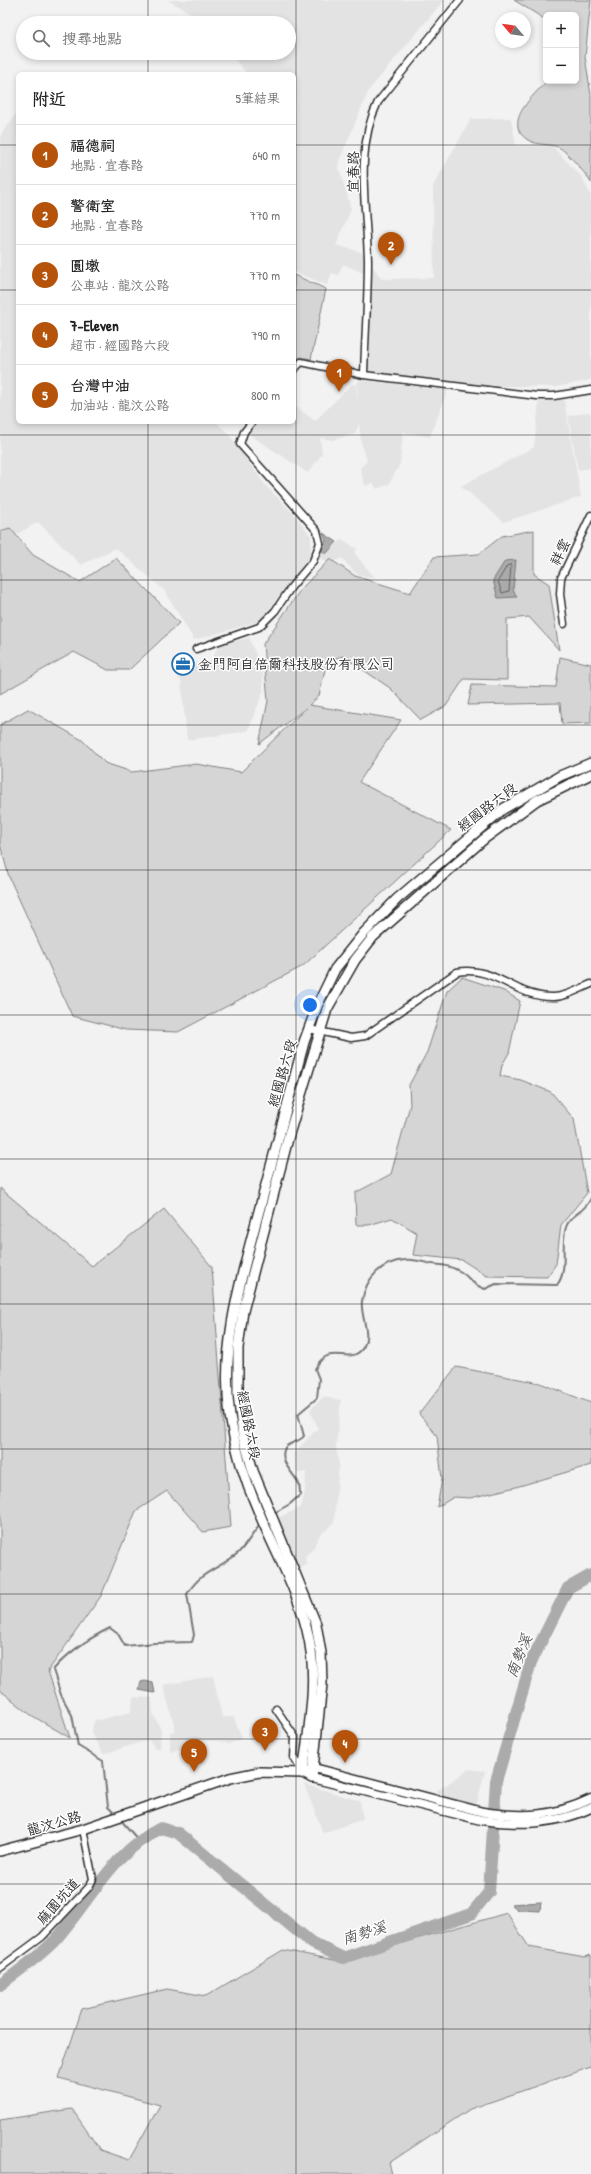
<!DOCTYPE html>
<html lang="zh-TW">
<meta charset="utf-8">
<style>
body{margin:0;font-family:"Patrick Hand","LXGW WenKai TC",sans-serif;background:#f6f6f6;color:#222}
.controls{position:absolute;right:12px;top:12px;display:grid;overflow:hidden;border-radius:6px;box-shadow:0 2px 6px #0003}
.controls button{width:36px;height:36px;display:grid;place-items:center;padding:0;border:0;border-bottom:1px solid #e0e0e0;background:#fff;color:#222;font:20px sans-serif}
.compass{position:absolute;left:495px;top:12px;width:36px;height:36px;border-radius:50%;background:#fff;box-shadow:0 2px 6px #0003;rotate:299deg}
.you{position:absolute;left:310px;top:1005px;width:14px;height:14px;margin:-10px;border:3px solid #fff;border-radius:50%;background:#1a73e8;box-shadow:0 0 0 6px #1a73e833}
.badge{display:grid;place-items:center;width:26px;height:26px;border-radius:50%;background:#b45309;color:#fff;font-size:13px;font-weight:700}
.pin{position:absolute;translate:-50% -33px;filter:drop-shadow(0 1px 2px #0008)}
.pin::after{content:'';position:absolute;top:21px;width:14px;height:12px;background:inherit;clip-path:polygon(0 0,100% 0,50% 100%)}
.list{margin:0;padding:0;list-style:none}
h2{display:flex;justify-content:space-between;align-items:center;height:52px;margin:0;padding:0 16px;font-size:17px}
h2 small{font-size:13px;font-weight:400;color:#767676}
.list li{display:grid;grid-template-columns:26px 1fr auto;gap:12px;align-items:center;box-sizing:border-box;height:60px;padding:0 16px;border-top:1px solid #e0e0e0}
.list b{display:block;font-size:15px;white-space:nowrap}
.list p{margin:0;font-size:13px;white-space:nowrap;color:#767676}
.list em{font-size:13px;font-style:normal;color:#767676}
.icon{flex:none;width:22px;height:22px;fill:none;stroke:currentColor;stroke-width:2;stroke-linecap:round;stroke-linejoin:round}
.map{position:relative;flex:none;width:591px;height:2174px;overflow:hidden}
.search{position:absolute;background:#fff;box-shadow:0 2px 6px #0003;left:16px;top:16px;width:280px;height:44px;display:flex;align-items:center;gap:10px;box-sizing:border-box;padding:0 14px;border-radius:22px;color:#767676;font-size:15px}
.panel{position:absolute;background:#fff;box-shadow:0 2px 6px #0003;left:16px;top:72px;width:280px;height:352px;border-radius:6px}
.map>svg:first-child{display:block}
.built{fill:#e3e3e3}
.green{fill:#d5d5d5;stroke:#808080}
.water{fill:#ababab;stroke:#787878}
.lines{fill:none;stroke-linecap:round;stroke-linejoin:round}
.shore{stroke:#5e5e5e;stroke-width:1}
.stream{stroke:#787878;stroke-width:2}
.river{stroke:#ababab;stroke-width:12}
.street-casing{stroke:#2b2b2b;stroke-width:9}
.secondary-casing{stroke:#2b2b2b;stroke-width:11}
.primary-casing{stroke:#2b2b2b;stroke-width:12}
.street{stroke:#fff;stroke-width:6}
.secondary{stroke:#fff;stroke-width:8}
.primary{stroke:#fff;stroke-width:9}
.grid{fill:none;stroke:#2b2b2b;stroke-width:1;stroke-opacity:0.55}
.labels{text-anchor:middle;stroke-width:3;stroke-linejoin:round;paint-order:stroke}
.street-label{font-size:14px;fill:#2b2b2b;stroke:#fff}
.poi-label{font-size:14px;fill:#2b2b2b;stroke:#fff;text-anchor:start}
.water-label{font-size:15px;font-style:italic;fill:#585858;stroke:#fff}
</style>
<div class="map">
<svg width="591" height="2174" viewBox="0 0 591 2174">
<rect width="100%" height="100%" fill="#f2f2f2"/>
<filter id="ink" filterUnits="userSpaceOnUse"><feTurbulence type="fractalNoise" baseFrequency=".025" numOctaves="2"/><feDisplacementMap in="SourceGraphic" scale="8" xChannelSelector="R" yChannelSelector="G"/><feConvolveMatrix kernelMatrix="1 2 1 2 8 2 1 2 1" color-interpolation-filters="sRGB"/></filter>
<g filter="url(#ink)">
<g class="built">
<path d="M168 0H444L369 90 338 164 351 209 336 245 361 252 382 279 434 278 433 186 471 119 511 118 516 145H551L582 177 591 196V380L556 387 459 385 367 371 370 276 343 264 338 275 332 273 327 285 294 272V74H245V71L229 53H289V23H202L196 16Z"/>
<path d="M18 111V422H216L228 433 265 485 294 514 311 536 310 556 260 621 194 640 164 590 116 548 81 565 38 522 0 544V140L2 133Z"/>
<path d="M360 380 448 390 430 437 403 432 400 464 389 484 377 489 373 483 365 486 360 468 367 461 361 442 359 424 355 434 332 440 320 438 322 454 308 473 247 433 255 422H294V405L315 421 352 384 356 385 358 399 357 383Z"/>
<path d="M564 400 581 497 504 522 461 486 534 447 539 402Z"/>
<path d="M589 412 591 415V468L578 470 568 416Z"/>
<path d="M342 539 357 549 355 554 375 578 356 574 342 558 330 563 318 557 321 550 326 554Z"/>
<path d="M249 638 263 672V692L248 731 187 740 181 680 178 679 177 666 210 662 218 647 226 643Z"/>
<path d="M323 1397 341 1400 336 1447 339 1465 334 1523 319 1536 313 1549 305 1556 306 1564 299 1567 278 1518 301 1507 305 1492 306 1472 297 1473 293 1454 318 1428 310 1410Z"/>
<path d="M213 1676 222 1717H234L242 1739 229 1744 217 1741H205L170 1752V1732L176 1731 163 1685Z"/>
<path d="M133 1697 152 1698 153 1713 161 1730 160 1748H155L149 1740 103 1754 91 1733 94 1721 131 1712Z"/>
<path d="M469 1769 485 1771 476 1806 431 1795Z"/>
<path d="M304 1784 360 1801 363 1819 323 1833Z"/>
</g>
<g class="green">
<path d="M514 0H591L585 57 591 95V183C589 177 566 151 560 148 551 143 537 146 528 140 501 123 534 95 547 81H576V15H546V20Z"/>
<path d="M294 275 326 289 311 359 300 357 294 363Z"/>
<path d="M10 528 33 555 80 582 116 558 179 623 129 670H108L74 652 0 694V531Z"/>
<path d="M534 530V574L549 584 559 650 529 617 507 619V680L464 679 446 706 421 720 390 688 343 656 327 661 319 696 309 705 401 720 359 782 451 830 303 966 178 1032 126 1030 72 1016 9 877 0 844V725L28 709 82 740 105 763 132 772 196 764 241 772 306 708 259 744 268 701 263 644 301 589 330 559 355 576 410 593 434 557 479 554 502 536Z"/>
<path d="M560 657 591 664V723L562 724 560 703 468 705 472 685 556 687Z"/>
<path d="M462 977 504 991 520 1001 509 1053 502 1065 500 1076 521 1080 551 1092 574 1119 587 1193 561 1225 556 1264 547 1277 487 1276 462 1260 413 1255 417 1233 392 1218 369 1225H356L355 1193 391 1174 410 1105 409 1085 427 1052 447 991Z"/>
<path d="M0 1188 92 1266 164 1209 212 1267 231 1527 203 1532 167 1491 136 1511 101 1596 48 1671 70 1738 31 1715 0 1690Z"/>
<path d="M456 1367 540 1383 591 1403V1465L516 1487 470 1498 454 1497 437 1507 442 1479 437 1436 419 1414Z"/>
<path d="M507 1913 529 1947 585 1957 591 1955V2067L470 2109 389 2163 392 2174H0V2120L72 2109 100 2150 129 2160 160 2105 59 2078 82 2009 167 1989 206 1996 283 1950 339 1961Z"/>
</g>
<g class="water">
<path d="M323 533 337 542 326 554 321 550 326 541Z"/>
<path d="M516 560 513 590 517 597 498 598 493 580 505 561Z"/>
<path d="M145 1681 153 1683 155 1693 139 1690 141 1682Z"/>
<path d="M541 1902 540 1911 518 1910 511 1904Z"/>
</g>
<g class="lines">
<path class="shore" d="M511 565 509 591 502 593 498 581 507 566Z"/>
<g class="stream">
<path d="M274 1513 290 1504 300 1495C300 1491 300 1486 298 1482 293 1473 280 1462 284 1450 286 1442 299 1443 304 1436L298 1414 317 1398 319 1379 315 1369C330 1339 351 1369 364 1346 371 1332 360 1316 362 1301 366 1278 381 1262 405 1260 413 1259 423 1262 432 1264 442 1265 452 1266 461 1272 472 1279 469 1283 485 1289L496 1284 557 1285C569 1270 560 1245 566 1227 570 1214 585 1213 591 1198"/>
<path d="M115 1814 108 1807 103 1761 78 1746 72 1715 61 1695 53 1670C69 1651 88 1639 110 1628L118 1634 125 1646 155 1643 192 1642 194 1635 187 1594C203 1569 218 1570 238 1553 247 1545 253 1532 261 1524"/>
<path d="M120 1819 139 1841"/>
</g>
<path class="river" d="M0 1985C18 1971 42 1955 57 1938 90 1900 114 1851 161 1828L178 1833 312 1943 343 1958 471 1914 489 1892 496 1781 531 1662 568 1588 591 1575"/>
<g class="street-casing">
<g id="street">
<path d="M294 370 301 362 364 375 537 396H554L591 390"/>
<path d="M364 375C365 337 368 299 368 261 367 208 354 151 378 102L460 0"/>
<path d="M564 624 560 594 561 578 591 515"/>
<path d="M196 649 259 627 275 611 292 586 313 561 320 543 317 531 240 444 244 432 252 422"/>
<path d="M309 1029 351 1038 365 1036 457 972C496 965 515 998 553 997 566 997 579 989 591 984"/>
<path d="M276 1709 295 1737 294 1758 303 1773"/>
<path d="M0 1968 42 1937 89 1887 93 1879 83 1829"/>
</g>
</g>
<g class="secondary-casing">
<g id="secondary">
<path d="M314 1768 483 1812C524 1818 553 1817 591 1799"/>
<path d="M312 1778 481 1820C520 1825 555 1825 591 1808"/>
</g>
</g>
<g class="primary-casing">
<g id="primary">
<path d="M303 1773C309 1726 319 1676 307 1630 297 1588 274 1550 258 1510 245 1481 235 1448 230 1416 220 1346 241 1278 259 1211 274 1154 289 1098 304 1042L318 1004 335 969 363 934 397 899 503 809 560 776 591 763"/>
<path d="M303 1773 312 1778 322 1684 321 1653 316 1624 253 1471 243 1436 238 1394V1348L243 1311 290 1131 327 1009 355 960 373 937 484 839 537 800 591 774"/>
<path d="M0 1851 83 1829 230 1778 259 1772 303 1773 308 1771"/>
</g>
</g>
<use href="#street" class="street"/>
<use href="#secondary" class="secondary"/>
<use href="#primary" class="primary"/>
</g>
</g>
<path class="grid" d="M148 0V23M296 0V2174M443 0V2174M148 53V74M0 145H18M294 145H591M0 290H18M294 290H591M148 422V2174M0 435H591M0 580H591M0 725H591M0 870H591M0 1015H591M0 1159H591M0 1304H591M0 1449H591M0 1594H591M0 1739H591M0 1884H591M0 2029H591"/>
<defs>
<g id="office-ring" transform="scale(1.15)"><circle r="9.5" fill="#fff" stroke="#1f6fb2" stroke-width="1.5"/><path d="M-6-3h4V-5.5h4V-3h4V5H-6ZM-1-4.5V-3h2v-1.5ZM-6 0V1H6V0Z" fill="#1f6fb2"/></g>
</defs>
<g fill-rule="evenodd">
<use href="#office-ring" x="183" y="664"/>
</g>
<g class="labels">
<g class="street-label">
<text transform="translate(353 172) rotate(-89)" y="5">宜春路</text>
<text transform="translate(560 552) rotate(-64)" y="5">祥雲</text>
<text transform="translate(487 807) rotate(-37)" y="5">經國路六段</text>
<text transform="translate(282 1073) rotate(-74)" y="5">經國路六段</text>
<text transform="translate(249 1425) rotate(79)" y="5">經國路六段</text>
<text transform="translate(54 1823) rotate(-16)" y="5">龍汶公路</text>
<text transform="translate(58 1901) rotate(-48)" y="5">麻園坑道</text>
</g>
<g class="poi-label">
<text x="198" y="669">金門阿自倍爾科技股份有限公司</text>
</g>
<g class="water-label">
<text transform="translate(519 1656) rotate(-68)" y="5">南勢溪</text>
<text transform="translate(364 1933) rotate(-17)" y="5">南勢溪</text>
</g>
</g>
</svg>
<div class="controls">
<button>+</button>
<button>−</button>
</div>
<svg class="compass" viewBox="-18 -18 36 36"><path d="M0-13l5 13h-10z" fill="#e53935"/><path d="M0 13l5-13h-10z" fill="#767676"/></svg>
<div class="you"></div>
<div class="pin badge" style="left:339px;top:392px">1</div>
<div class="pin badge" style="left:391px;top:265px">2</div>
<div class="pin badge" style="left:265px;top:1751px">3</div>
<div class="pin badge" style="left:345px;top:1763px">4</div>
<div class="pin badge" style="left:194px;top:1772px">5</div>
<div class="search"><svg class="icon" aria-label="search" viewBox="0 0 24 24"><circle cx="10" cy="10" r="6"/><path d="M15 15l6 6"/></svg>搜尋地點</div>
<section class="panel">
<h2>附近<small>5筆結果</small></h2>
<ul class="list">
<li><span class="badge">1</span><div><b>福德祠</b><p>地點 · 宜春路</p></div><em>640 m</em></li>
<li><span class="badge">2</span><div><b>警衛室</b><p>地點 · 宜春路</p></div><em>770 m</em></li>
<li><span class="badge">3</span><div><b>圓墩</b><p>公車站 · 龍汶公路</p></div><em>770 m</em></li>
<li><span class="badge">4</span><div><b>7-Eleven</b><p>超市 · 經國路六段</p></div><em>790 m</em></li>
<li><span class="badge">5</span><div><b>台灣中油</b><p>加油站 · 龍汶公路</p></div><em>800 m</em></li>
</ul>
</section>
</div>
